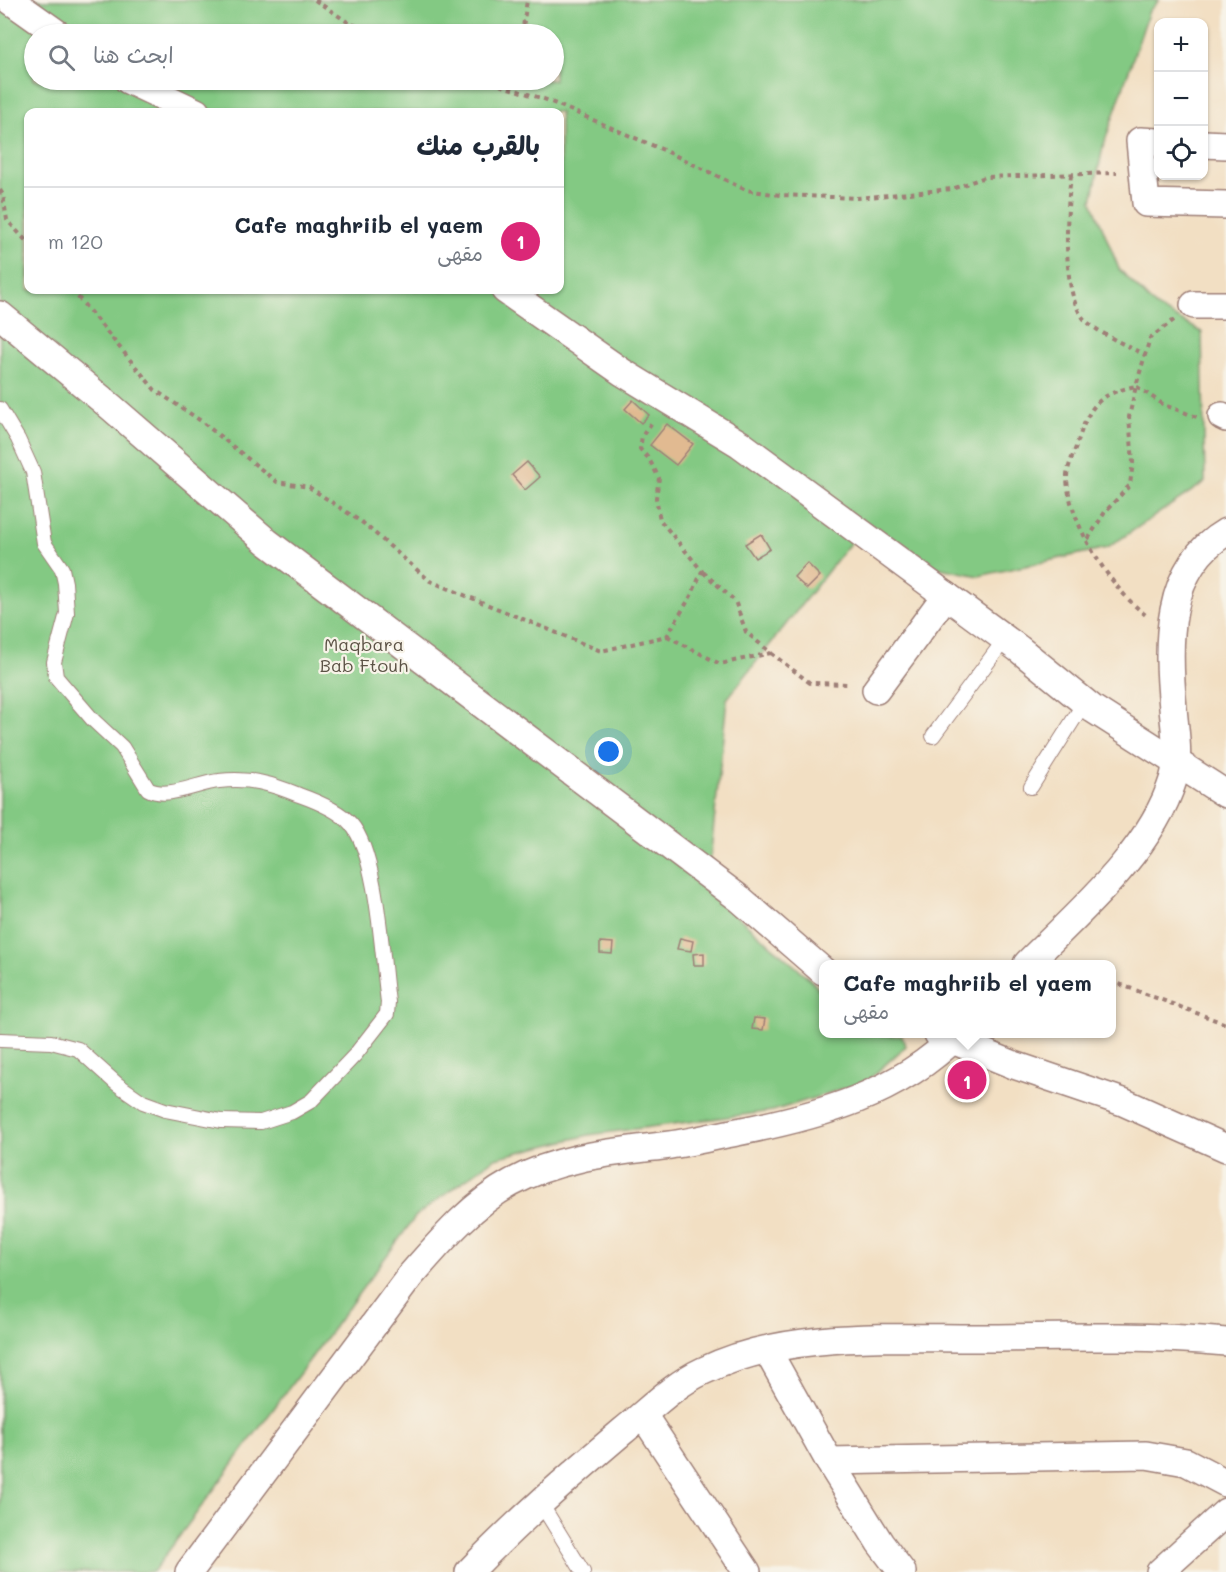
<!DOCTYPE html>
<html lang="ar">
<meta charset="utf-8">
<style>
body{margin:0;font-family:Mali,"Playpen Sans Arabic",sans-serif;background:#f2f2f3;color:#1f2937;direction:rtl}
.controls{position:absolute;right:18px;top:18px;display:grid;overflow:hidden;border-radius:12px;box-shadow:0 2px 4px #0004}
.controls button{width:54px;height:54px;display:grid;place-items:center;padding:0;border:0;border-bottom:2px solid #e0e1e3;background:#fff;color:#1f2937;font:30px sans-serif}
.you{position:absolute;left:609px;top:752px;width:21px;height:21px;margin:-15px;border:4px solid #fff;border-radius:50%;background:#1a73e8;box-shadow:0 0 0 9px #1a73e833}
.badge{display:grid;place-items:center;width:39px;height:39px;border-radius:50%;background:#db2777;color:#fff;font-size:20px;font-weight:700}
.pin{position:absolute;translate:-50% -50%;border:3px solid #fff;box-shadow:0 2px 6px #0006}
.popup{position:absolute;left:819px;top:960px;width:297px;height:78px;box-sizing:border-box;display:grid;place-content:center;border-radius:12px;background:#fff;filter:drop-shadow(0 2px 4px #0005);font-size:20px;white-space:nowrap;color:#747a83}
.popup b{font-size:22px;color:#1f2937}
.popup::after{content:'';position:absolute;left:50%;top:100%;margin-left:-12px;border:12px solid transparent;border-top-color:#fff}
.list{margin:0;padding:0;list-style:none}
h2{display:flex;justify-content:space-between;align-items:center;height:78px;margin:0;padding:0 24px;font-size:26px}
h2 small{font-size:20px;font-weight:400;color:#747a83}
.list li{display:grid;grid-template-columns:39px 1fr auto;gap:18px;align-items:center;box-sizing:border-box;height:108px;padding:0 24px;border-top:2px solid #e0e1e3}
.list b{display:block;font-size:22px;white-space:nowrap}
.list p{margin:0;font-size:20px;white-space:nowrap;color:#747a83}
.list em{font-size:20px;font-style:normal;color:#747a83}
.icon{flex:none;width:33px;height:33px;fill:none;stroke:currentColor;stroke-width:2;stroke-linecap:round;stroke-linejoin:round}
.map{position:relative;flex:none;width:1226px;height:1572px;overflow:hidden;direction:ltr}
.search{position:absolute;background:#fff;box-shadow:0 2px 4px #0004;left:24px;top:24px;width:540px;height:66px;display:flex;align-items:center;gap:15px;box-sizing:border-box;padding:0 21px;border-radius:33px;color:#747a83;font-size:22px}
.panel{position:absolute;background:#fff;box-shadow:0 2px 4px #0004;left:24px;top:108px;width:540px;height:186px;border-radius:12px;direction:rtl}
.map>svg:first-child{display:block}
.green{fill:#83c983;stroke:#667457;stroke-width:1.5;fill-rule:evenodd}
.building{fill:#e1ba91}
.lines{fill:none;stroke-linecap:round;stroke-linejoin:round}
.lane-casing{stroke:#9e7f77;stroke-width:16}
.street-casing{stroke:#9e7f77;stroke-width:30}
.path{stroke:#9e7f77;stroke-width:4;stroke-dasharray:4.5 4.5;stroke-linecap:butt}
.lane{stroke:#fff;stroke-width:14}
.street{stroke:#fff;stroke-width:27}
.labels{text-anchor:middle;stroke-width:4.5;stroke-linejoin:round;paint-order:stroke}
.park-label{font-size:18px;fill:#5b5245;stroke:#f7f3e8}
</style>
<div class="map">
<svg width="1226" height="1572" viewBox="0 0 1226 1572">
<rect width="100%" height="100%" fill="#f7f3e8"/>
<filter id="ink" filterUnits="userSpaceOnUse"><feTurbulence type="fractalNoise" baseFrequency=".0167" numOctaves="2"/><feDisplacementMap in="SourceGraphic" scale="12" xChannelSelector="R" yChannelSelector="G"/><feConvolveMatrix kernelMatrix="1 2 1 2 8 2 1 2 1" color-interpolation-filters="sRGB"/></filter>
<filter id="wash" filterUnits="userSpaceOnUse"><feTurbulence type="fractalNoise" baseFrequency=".008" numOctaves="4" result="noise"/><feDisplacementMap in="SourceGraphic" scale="24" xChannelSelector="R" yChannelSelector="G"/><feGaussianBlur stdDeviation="1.35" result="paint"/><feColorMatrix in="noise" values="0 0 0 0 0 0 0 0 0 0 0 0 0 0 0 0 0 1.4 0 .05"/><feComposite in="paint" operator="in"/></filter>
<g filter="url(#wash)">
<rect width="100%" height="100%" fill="#f2dfc3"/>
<path class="green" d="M0 0H1159L1149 11 1103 147 1092 201 1119 269 1156 307 1202 332 1205 482 1107 548 979 576 920 564 866 523 727 699 707 890 810 979 823 994V1034L902 1036 906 1046 867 1081 773 1111 589 1135 495 1158 416 1216 153 1572H0ZM34 34H554V80H34ZM28 112H560V290H28Z"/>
<g id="blocks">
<g class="building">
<path d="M633 400 649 415 641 423 625 409Z"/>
<path d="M667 424 693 444 676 465 650 445Z"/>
<path d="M527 462 540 477 525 490 512 475Z"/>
<path d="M761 534 770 549 755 558 745 544Z"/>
<path d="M807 563 820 576 807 589 794 577Z"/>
<path d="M680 938 693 941 691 951 677 949Z"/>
<path d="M600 942 613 943 612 954 600 953Z"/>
<path d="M704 953V965H694L693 954Z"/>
<path d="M754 1018 765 1019 763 1030 752 1029Z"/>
</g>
</g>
</g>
<g filter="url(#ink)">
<use href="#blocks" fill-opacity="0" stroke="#9e7f77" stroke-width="1.5"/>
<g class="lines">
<g class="lane-casing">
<g id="lane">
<path d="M0 409 18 439 33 472 44 543 62 569 65 583 67 613 54 662 56 677 93 720 122 747 148 789C167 800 198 783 219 781 249 777 272 784 299 795 316 801 339 810 351 824 378 855 382 959 388 1002L387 1014 355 1055 311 1101 292 1112 261 1122 221 1121 165 1110 143 1102 117 1084 78 1049 51 1042 0 1040"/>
<path d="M933 736 1005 639"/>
<path d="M1031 787 1084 703"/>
<path d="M540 1502 583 1572"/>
</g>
</g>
<g class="street-casing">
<g id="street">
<path d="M10 0 58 34"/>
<path d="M128 80 196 112"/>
<path d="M1158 142 1140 141 1146 203 1226 205"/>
<path d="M1204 144 1226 145"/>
<path d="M505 290 622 372 740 444 1019 649 1093 709 1226 794"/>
<path d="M1194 305H1226"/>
<path d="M0 315 111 407 267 542 740 899 823 971"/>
<path d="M1222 416 1226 418"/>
<path d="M876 690 946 595"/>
<path d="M1027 964C1078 913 1151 851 1173 780 1180 757 1175 732 1173 708 1167 646 1164 568 1226 532"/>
<path d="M938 1034 1014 1065 1123 1102 1226 1148"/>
<path d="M767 1350 829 1461 880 1543 902 1572"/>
<path d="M643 1415 747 1572"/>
<path d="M829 1461 1146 1455 1186 1462 1226 1483"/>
<path d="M189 1572 411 1275C441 1241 471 1205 511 1183 560 1156 616 1152 670 1145 692 1142 715 1136 737 1132 818 1116 898 1095 958 1034"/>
<path d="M469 1572C518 1521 570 1476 623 1431 649 1410 673 1385 703 1371 790 1329 896 1339 990 1338 1068 1337 1148 1335 1226 1342"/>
<path d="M1160 1572 1226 1512"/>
</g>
</g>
<g class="path">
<path d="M315 0 349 23 377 34"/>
<path d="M522 34 527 0"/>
<path d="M483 80 544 99 668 152 746 190 780 195 857 198 952 189 985 177 1117 173"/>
<path d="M501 85 504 80"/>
<path d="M1071 175C1067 210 1060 294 1085 320 1098 333 1128 346 1145 355"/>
<path d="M0 190 3 195 7 220 28 243"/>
<path d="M72 290 155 390 201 421 277 482 309 487 363 523 430 581 601 651 667 636 692 594 702 571 660 520 656 498 659 478 649 459 640 449 642 436 653 421"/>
<path d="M1174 320 1150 338 1136 386 1164 405 1197 417"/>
<path d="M1088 539 1105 512 1130 485 1133 462 1129 417 1136 386C1099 394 1090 404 1078 441 1075 451 1068 465 1067 476 1067 521 1111 589 1147 616"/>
<path d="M667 636 720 664 771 653 746 632 735 601 703 572"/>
<path d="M771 653 810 683 850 684"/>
<path d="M1111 981 1226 1024"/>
</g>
<use href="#lane" class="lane"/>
<use href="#street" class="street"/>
</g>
</g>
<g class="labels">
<g class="park-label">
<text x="364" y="651">Maqbara<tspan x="364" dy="21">Bab Ftouh</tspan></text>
</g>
</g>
</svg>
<div class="controls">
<button>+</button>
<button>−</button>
<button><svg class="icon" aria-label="locate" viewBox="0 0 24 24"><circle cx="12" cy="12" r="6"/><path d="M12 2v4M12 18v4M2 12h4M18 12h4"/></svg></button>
</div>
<div class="you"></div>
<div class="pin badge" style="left:967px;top:1080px">1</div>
<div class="popup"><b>Cafe maghriib el yaem</b>مقهى</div>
<div class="search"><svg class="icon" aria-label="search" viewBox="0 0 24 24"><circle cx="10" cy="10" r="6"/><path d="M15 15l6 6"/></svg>ابحث هنا</div>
<section class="panel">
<h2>بالقرب منك<small></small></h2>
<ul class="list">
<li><span class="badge">1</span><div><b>Cafe maghriib el yaem</b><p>مقهى</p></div><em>120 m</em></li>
</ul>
</section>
</div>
